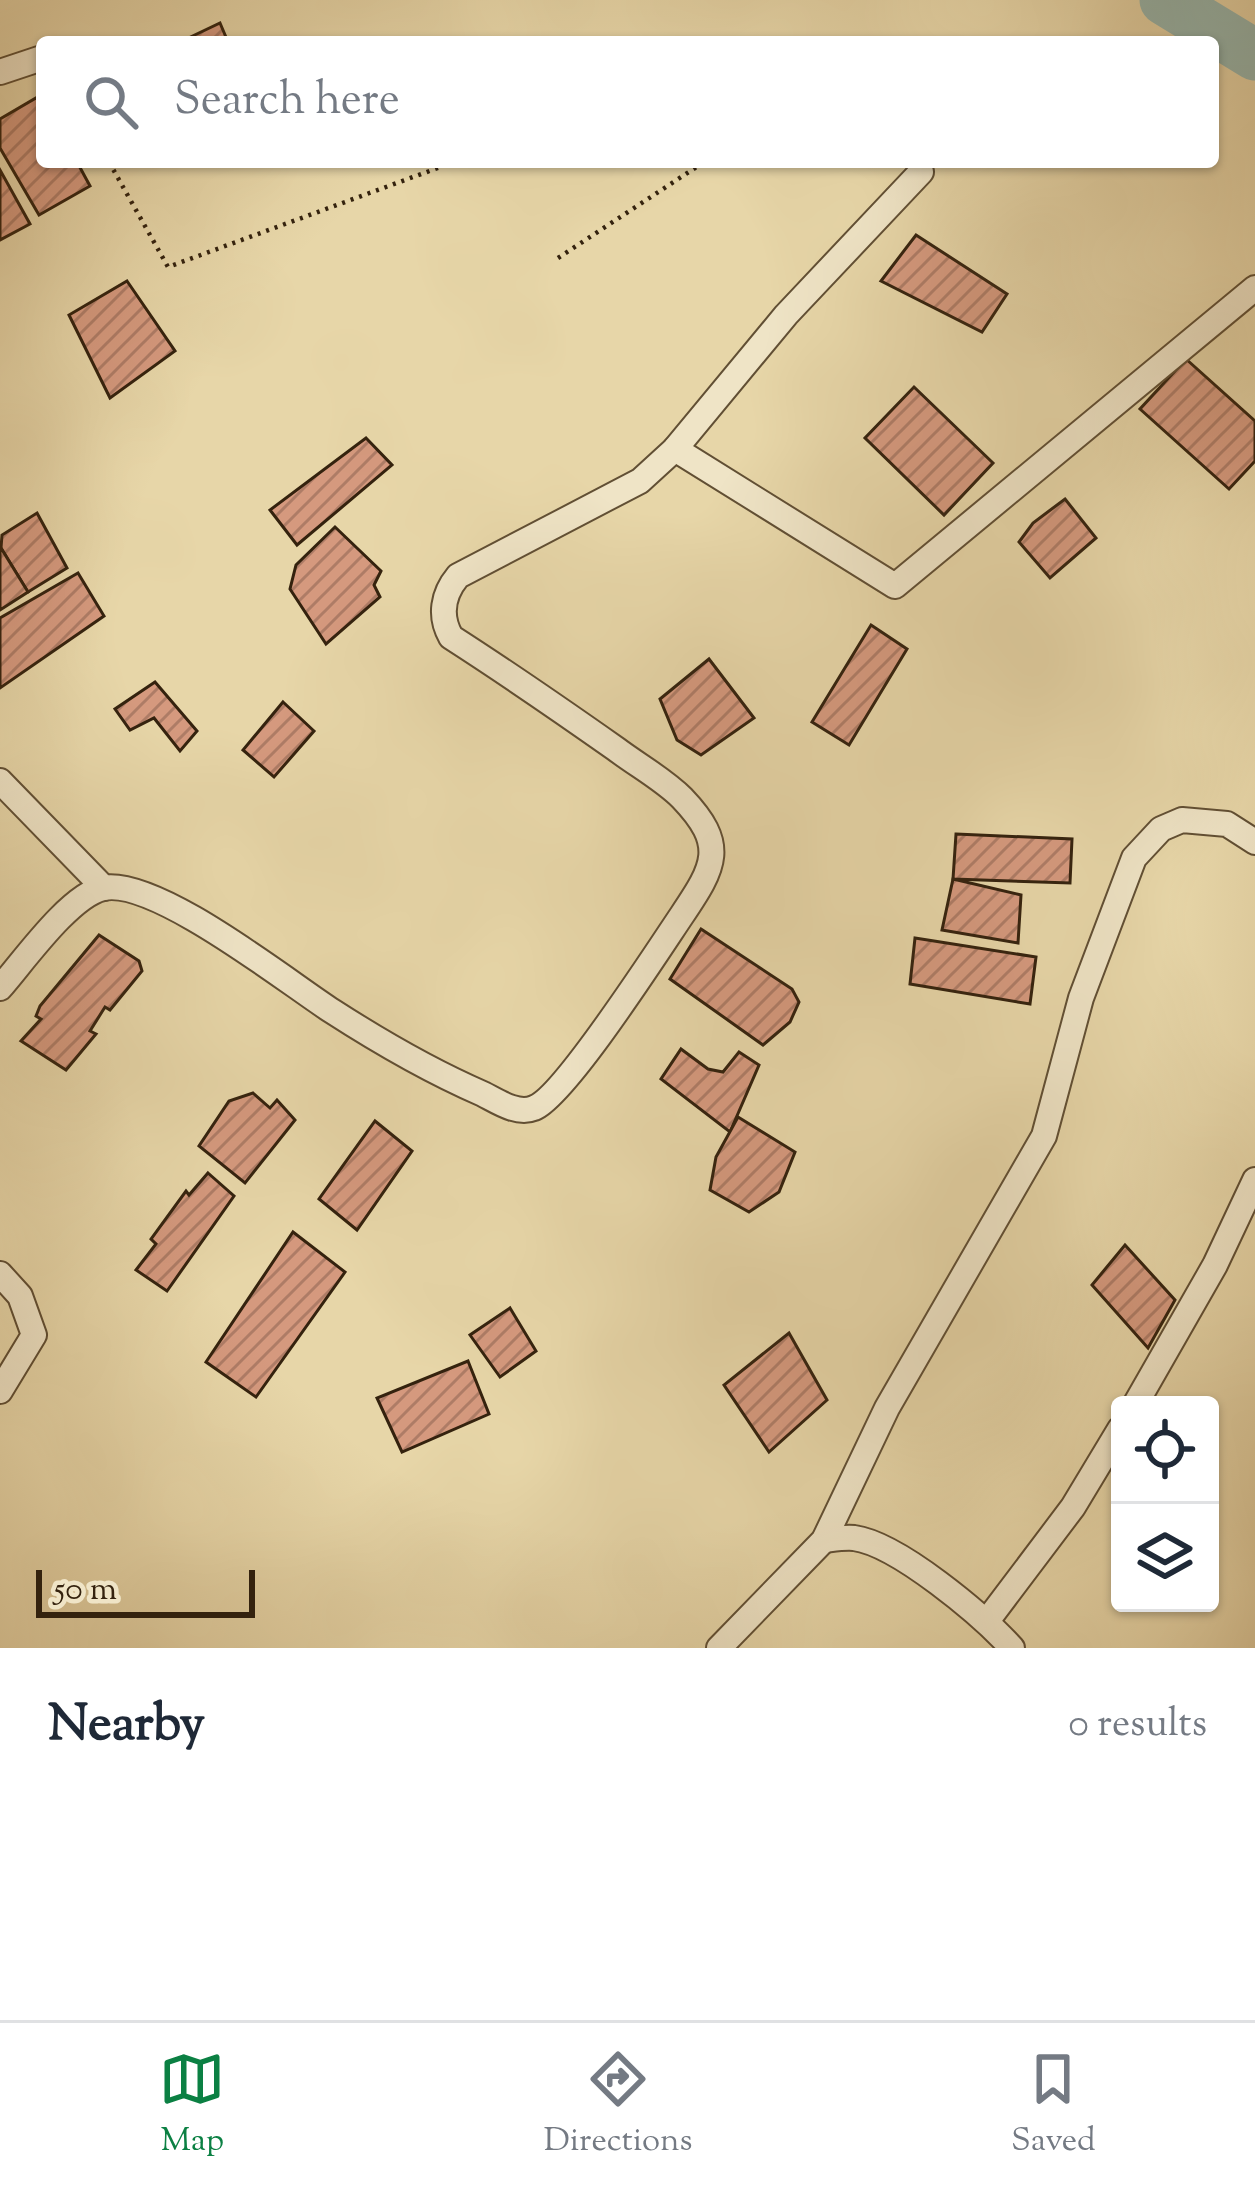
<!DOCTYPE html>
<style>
body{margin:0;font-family:"Sorts Mill Goudy",serif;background:#f2f2f3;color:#1f2937}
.controls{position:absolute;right:36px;bottom:36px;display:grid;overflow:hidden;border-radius:12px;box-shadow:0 3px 9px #0004}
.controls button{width:108px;height:108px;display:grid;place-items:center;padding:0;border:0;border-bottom:3px solid #e0e1e3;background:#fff;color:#1f2937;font:60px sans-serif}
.scale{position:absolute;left:36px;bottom:30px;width:219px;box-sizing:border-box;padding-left:12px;border:6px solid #34220e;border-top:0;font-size:33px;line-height:42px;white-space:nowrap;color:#34220e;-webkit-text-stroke:9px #efe4c6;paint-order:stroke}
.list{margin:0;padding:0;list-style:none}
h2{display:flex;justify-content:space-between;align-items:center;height:156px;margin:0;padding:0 48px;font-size:51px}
h2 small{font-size:39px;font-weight:400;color:#747a83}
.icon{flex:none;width:66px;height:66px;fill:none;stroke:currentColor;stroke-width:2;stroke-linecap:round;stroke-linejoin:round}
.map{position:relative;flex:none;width:1255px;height:1648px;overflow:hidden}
.search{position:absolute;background:#fff;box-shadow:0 3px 9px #0004;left:36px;right:36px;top:36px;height:132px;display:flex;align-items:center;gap:30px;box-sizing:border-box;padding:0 42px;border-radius:12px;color:#747a83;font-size:45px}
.sheet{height:372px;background:#fff}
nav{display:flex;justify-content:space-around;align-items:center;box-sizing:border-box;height:168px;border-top:3px solid #e0e1e3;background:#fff;font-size:33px;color:#747a83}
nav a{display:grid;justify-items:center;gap:6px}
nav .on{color:#0b8043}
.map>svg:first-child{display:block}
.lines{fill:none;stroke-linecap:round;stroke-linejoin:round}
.river{stroke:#98b8af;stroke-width:51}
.building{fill:url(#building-hatch);stroke:#34220e;stroke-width:3}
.street-casing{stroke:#614f34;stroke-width:28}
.path{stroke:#34220e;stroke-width:4.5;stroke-dasharray:3 6;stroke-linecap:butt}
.street{stroke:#efe4c6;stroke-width:24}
</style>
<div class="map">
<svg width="1255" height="1648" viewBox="0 0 1255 1648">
<defs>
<pattern id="building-hatch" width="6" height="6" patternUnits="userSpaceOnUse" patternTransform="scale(3)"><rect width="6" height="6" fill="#d5997e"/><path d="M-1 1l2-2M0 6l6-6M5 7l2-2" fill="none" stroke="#ae7c66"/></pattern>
</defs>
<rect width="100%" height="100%" fill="#e7d6a8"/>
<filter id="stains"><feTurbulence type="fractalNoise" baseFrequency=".00167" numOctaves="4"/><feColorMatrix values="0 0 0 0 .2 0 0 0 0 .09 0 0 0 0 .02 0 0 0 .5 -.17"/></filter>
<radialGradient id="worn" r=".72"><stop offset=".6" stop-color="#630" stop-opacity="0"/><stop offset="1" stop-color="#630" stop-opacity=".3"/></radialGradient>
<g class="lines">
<path class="river" d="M1165 0 1255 55"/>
</g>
<g class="building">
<path d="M220 23 228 42H180Z"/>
<path d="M36 98 42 104V162H77L90 186 39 215 0 148V119Z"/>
<path d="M0 170 30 224 0 240Z"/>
<path d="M916 235 1007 294 982 332 881 281Z"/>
<path d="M127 281 175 351 110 398 69 315Z"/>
<path d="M1186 359 1255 421V461L1229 489 1140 409Z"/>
<path d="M914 387 993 463 944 515 865 438Z"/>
<path d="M366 438 392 465 297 545 270 510Z"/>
<path d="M1065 499 1096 538 1050 578 1019 542 1033 523Z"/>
<path d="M37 513 67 568 28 592 1 548 2 535Z"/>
<path d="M335 527 381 571 374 585 380 597 326 644 290 589 296 565Z"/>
<path d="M1 548 28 592 0 610V549Z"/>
<path d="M78 573 104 616 0 688V618Z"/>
<path d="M871 625 907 649 849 745 812 722Z"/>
<path d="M709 659 754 718 701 755 677 740 660 699Z"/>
<path d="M155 682 197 731 180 751 154 718 130 730 115 709Z"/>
<path d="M283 702 314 731 274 777 243 750Z"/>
<path d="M956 834 1072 839 1070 883 953 879Z"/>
<path d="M953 879 1021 895 1018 943 942 930Z"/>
<path d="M701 929 792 989 799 1002 790 1022 763 1045 670 979Z"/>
<path d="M99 935 139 961 142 971 110 1010 105 1007 90 1031 96 1034 66 1070 21 1041 41 1019 36 1016 40 1006Z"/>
<path d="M915 938 1036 957 1030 1004 910 984Z"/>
<path d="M681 1049 708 1069 723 1072 739 1052 759 1065 730 1132 661 1079Z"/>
<path d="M253 1093 270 1108 277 1100 295 1120 245 1183 199 1146 229 1101Z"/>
<path d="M738 1117 795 1152 779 1192 749 1212 710 1190 716 1157Z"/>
<path d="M375 1121 412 1151 357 1230 319 1199Z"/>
<path d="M208 1173 234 1196 167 1291 136 1270 156 1244 151 1239 186 1191 189 1195Z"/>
<path d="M293 1232 345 1272 256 1397 206 1362Z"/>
<path d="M1125 1245 1175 1300 1148 1348 1092 1285Z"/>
<path d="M510 1308 536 1351 500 1377 470 1335Z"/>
<path d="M789 1333 827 1400 769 1452 724 1385Z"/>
<path d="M468 1361 489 1414 402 1452 377 1398Z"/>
</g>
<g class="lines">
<g class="street-casing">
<g id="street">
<path d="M0 72 42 58"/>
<path d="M675 449 895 586 1255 288"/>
<path d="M0 781 104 888"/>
<path d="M0 988C23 962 69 896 103 888 155 877 287 982 332 1011 380 1042 430 1071 483 1094 497 1101 517 1115 534 1108 564 1097 659 949 682 915 715 866 727 845 682 798 663 779 637 765 616 749 562 711 507 673 451 637 439 616 443 594 458 576L640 481 675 449 786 315 921 172"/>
<path d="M0 1274 20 1296 34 1335 0 1391"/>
<path d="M1135 1405 1215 1265 1255 1180"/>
<path d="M824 1540C833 1539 845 1537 854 1538 898 1544 982 1615 1012 1648"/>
<path d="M987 1621 1073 1507 1120 1429"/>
<path d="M719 1648 824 1540 887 1408 1044 1136 1081 998 1134 858 1161 829 1182 820 1227 824 1255 842"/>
</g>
</g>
<g class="path">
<path d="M109 162 168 267 454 162"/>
<path d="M558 258 704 162"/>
</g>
<use href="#street" class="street"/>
</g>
<rect width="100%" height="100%" filter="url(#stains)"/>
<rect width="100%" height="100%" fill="url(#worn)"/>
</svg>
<div class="controls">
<button><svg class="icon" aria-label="locate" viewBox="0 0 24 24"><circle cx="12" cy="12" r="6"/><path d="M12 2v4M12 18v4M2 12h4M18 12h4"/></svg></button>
<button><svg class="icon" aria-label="layers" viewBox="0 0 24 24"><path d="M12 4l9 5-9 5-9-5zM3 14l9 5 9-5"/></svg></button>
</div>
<div class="scale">50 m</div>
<div class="search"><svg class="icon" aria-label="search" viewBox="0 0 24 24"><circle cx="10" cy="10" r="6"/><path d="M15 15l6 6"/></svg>Search here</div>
</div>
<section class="sheet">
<h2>Nearby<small>0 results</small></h2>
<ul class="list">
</ul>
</section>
<nav>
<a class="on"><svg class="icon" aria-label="map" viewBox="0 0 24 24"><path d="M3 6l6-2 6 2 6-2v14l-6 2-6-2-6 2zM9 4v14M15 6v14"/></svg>Map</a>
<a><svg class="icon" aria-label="directions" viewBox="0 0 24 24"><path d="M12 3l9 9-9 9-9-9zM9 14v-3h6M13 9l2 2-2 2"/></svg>Directions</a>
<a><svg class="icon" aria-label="saved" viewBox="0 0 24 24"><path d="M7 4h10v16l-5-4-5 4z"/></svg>Saved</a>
</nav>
